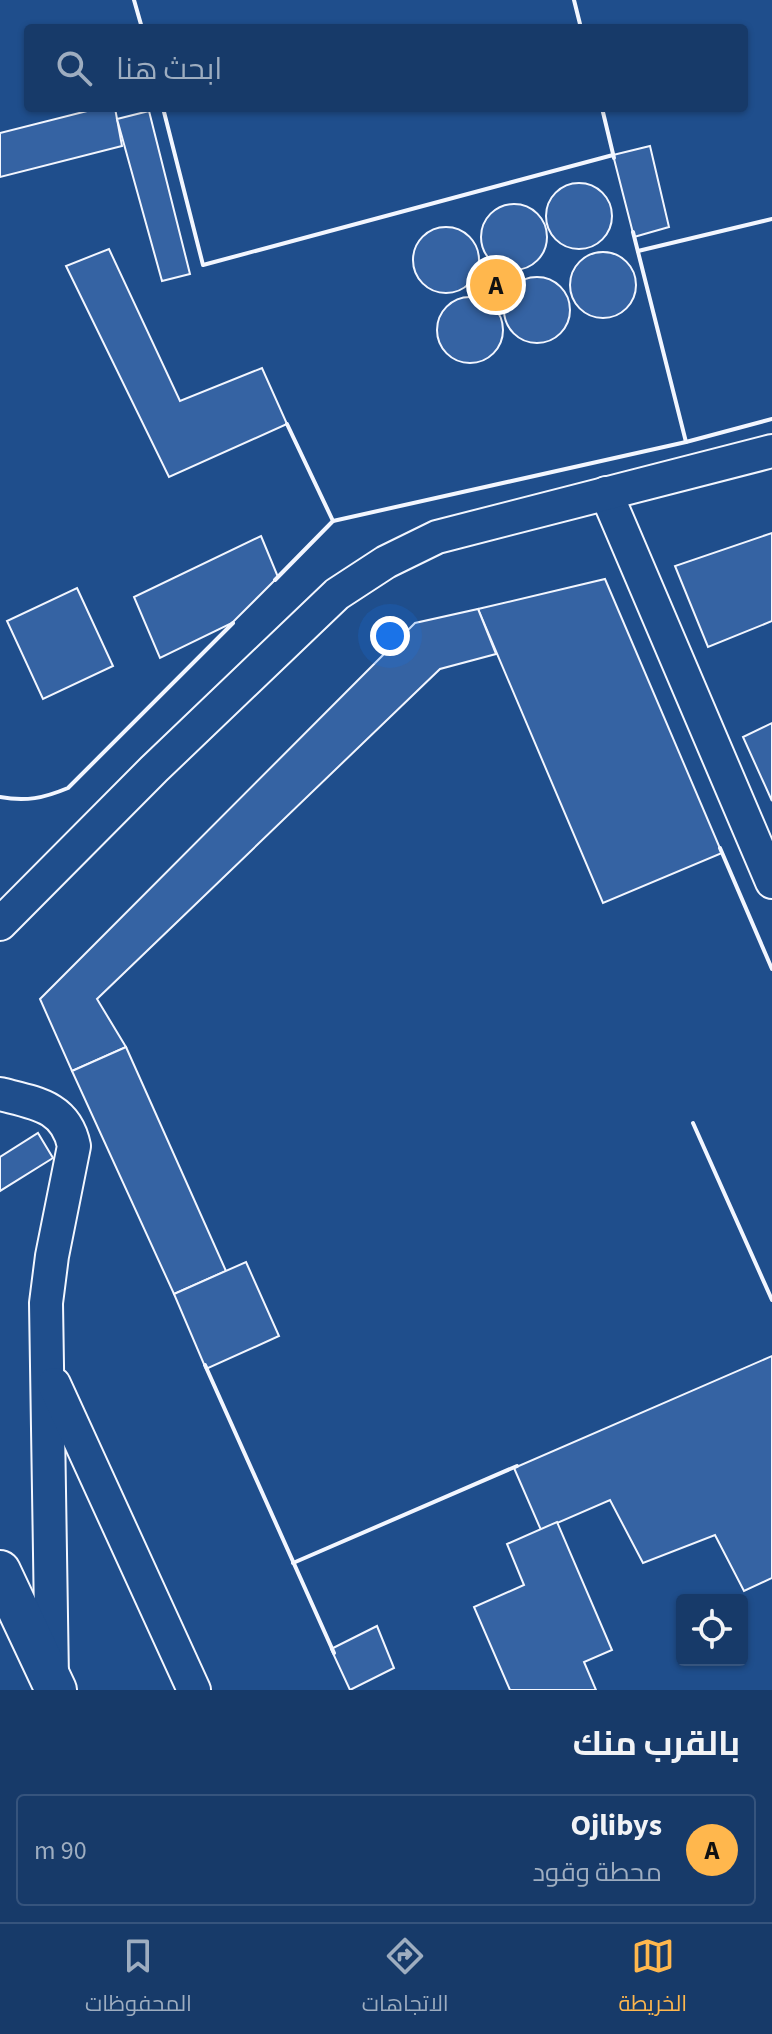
<!DOCTYPE html>
<html lang="ar">
<meta charset="utf-8">
<style>
body{margin:0;font-family:"Source Sans 3",Cairo,sans-serif;background:#244571;color:#f1f3f6;direction:rtl}
.controls{position:absolute;right:24px;bottom:24px;display:grid;overflow:hidden;border-radius:8px;box-shadow:0 2px 6px #0004}
.controls button{width:72px;height:72px;display:grid;place-items:center;padding:0;border:0;border-bottom:2px solid #36547d;background:#173a69;color:#f1f3f6;font:40px sans-serif}
.you{position:absolute;left:390px;top:636px;width:28px;height:28px;margin:-20px;border:6px solid #fff;border-radius:50%;background:#1a73e8;box-shadow:0 0 0 12px #1a73e833}
.badge{display:grid;place-items:center;width:52px;height:52px;border-radius:50%;background:#ffb74d;color:#111;font-size:26px;font-weight:700}
.pin{position:absolute;translate:-50% -50%;border:4px solid #fff;box-shadow:0 2px 8px #0006}
.list{margin:0;padding:0;list-style:none}
h2{display:flex;justify-content:space-between;align-items:center;height:104px;margin:0;padding:0 32px;font-size:34px}
h2 small{font-size:26px;font-weight:400;color:#9eadc0}
.list li{display:grid;grid-template-columns:52px 1fr auto;gap:24px;align-items:center;box-sizing:border-box;height:112px;margin:0 16px 16px;padding:0 16px;border:2px solid #36547d;border-radius:8px}
.list b{display:block;font-size:30px;white-space:nowrap}
.list p{margin:0;font-size:26px;white-space:nowrap;color:#9eadc0}
.list em{font-size:26px;font-style:normal;color:#9eadc0}
.icon{flex:none;width:44px;height:44px;fill:none;stroke:currentColor;stroke-width:2;stroke-linecap:round;stroke-linejoin:round}
.map{position:relative;flex:none;width:772px;height:1690px;overflow:hidden;direction:ltr}
.search{position:absolute;background:#173a69;box-shadow:0 2px 6px #0004;left:24px;right:24px;top:24px;height:88px;display:flex;align-items:center;gap:20px;box-sizing:border-box;padding:0 28px;border-radius:8px;color:#9eadc0;font-size:30px}
.sheet{height:232px;background:#173a69}
nav{display:flex;justify-content:space-around;align-items:center;box-sizing:border-box;height:112px;border-top:2px solid #36547d;background:#173a69;font-size:22px;color:#9eadc0}
nav a{display:grid;justify-items:center;gap:4px}
nav .on{color:#ffb74d}
.map>svg:first-child{display:block}
.building{fill:#3563a3;stroke:#f2f6ff;stroke-width:2}
.lines{fill:none;stroke-linecap:round;stroke-linejoin:round}
.minor-casing{stroke:#f2f6ff;stroke-width:36}
.major-casing{stroke:#f2f6ff;stroke-width:44}
.minor{stroke:#1f4e8c;stroke-width:32}
.major{stroke:#1f4e8c;stroke-width:40}
.wall{stroke:#f2f6ff;stroke-width:4}
</style>
<div class="map">
<svg width="772" height="1690" viewBox="0 0 772 1690">
<rect width="100%" height="100%" fill="#1f4e8c"/>
<g class="building">
<path d="M99 108H115L122 146 0 177V133Z"/>
<path d="M149 111 190 274 162 281 117 119Z"/>
<path d="M650 146 669 227 634 237 613 155Z"/>
<circle cx="579" cy="216" r="33"/>
<circle cx="514" cy="237" r="33"/>
<circle cx="446" cy="260" r="33"/>
<path d="M109 249 180 401 262 368 287 424 169 477 66 266Z"/>
<circle cx="603" cy="285" r="33"/>
<circle cx="537" cy="310" r="33"/>
<circle cx="470" cy="330" r="33"/>
<path d="M772 533V621L708 647 675 566Z"/>
<path d="M261 536 278 577 232 623 160 658 134 597Z"/>
<path d="M605 579 722 853 603 903 478 609Z"/>
<path d="M77 588 113 666 43 699 7 621Z"/>
<path d="M478 609 496 654 440 669 97 999 126 1047 72 1071 40 999 415 623Z"/>
<path d="M772 723V801L743 737Z"/>
<path d="M126 1047 226 1271 174 1294 72 1071Z"/>
<path d="M38 1133 53 1158 0 1191V1157Z"/>
<path d="M246 1262 279 1336 206 1369 174 1294Z"/>
<path d="M772 1356V1578L744 1591 715 1535 643 1563 610 1500 541 1530 514 1468Z"/>
<path d="M557 1522 612 1650 584 1662 596 1690H510L474 1607 524 1585 507 1544Z"/>
<path d="M377 1626 394 1668 350 1690 331 1649Z"/>
</g>
<g class="lines">
<g class="minor-casing">
<g id="minor">
<path d="M606 493 772 882"/>
<path d="M0 924 154 769 337 594 386 562 437 537 772 451"/>
<path d="M0 1094C35 1103 66 1106 74 1146L52 1256 46 1303 52 1679"/>
<path d="M54 1384 194 1690"/>
</g>
</g>
<g class="major-casing">
<path id="major" d="M0 1571 56 1690"/>
</g>
<use href="#minor" class="minor"/>
<use href="#major" class="major"/>
<g class="wall">
<path d="M134 0 142 28"/>
<path d="M574 0 581 28"/>
<path d="M163 108 203 265 613 155"/>
<path d="M602 108 614 158"/>
<path d="M633 232 686 442"/>
<path d="M638 251 772 219"/>
<path d="M287 424 333 521"/>
<path d="M275 580 333 521 686 442 772 419"/>
<path d="M0 797C26 802 44 798 68 788L233 623"/>
<path d="M720 848 772 969"/>
<path d="M693 1123 772 1300"/>
<path d="M205 1365 334 1653"/>
<path d="M293 1563 517 1466"/>
</g>
</g>
</svg>
<div class="controls">
<button><svg class="icon" aria-label="locate" viewBox="0 0 24 24"><circle cx="12" cy="12" r="6"/><path d="M12 2v4M12 18v4M2 12h4M18 12h4"/></svg></button>
</div>
<div class="you"></div>
<div class="pin badge" style="left:496px;top:285px">A</div>
<div class="search"><svg class="icon" aria-label="search" viewBox="0 0 24 24"><circle cx="10" cy="10" r="6"/><path d="M15 15l6 6"/></svg>ابحث هنا</div>
</div>
<section class="sheet">
<h2>بالقرب منك<small></small></h2>
<ul class="list">
<li><span class="badge">A</span><div><b>Ojlibys</b><p>محطة وقود</p></div><em>90 m</em></li>
</ul>
</section>
<nav>
<a class="on"><svg class="icon" aria-label="map" viewBox="0 0 24 24"><path d="M3 6l6-2 6 2 6-2v14l-6 2-6-2-6 2zM9 4v14M15 6v14"/></svg>الخريطة</a>
<a><svg class="icon" aria-label="directions" viewBox="0 0 24 24"><path d="M12 3l9 9-9 9-9-9zM9 14v-3h6M13 9l2 2-2 2"/></svg>الاتجاهات</a>
<a><svg class="icon" aria-label="saved" viewBox="0 0 24 24"><path d="M7 4h10v16l-5-4-5 4z"/></svg>المحفوظات</a>
</nav>
